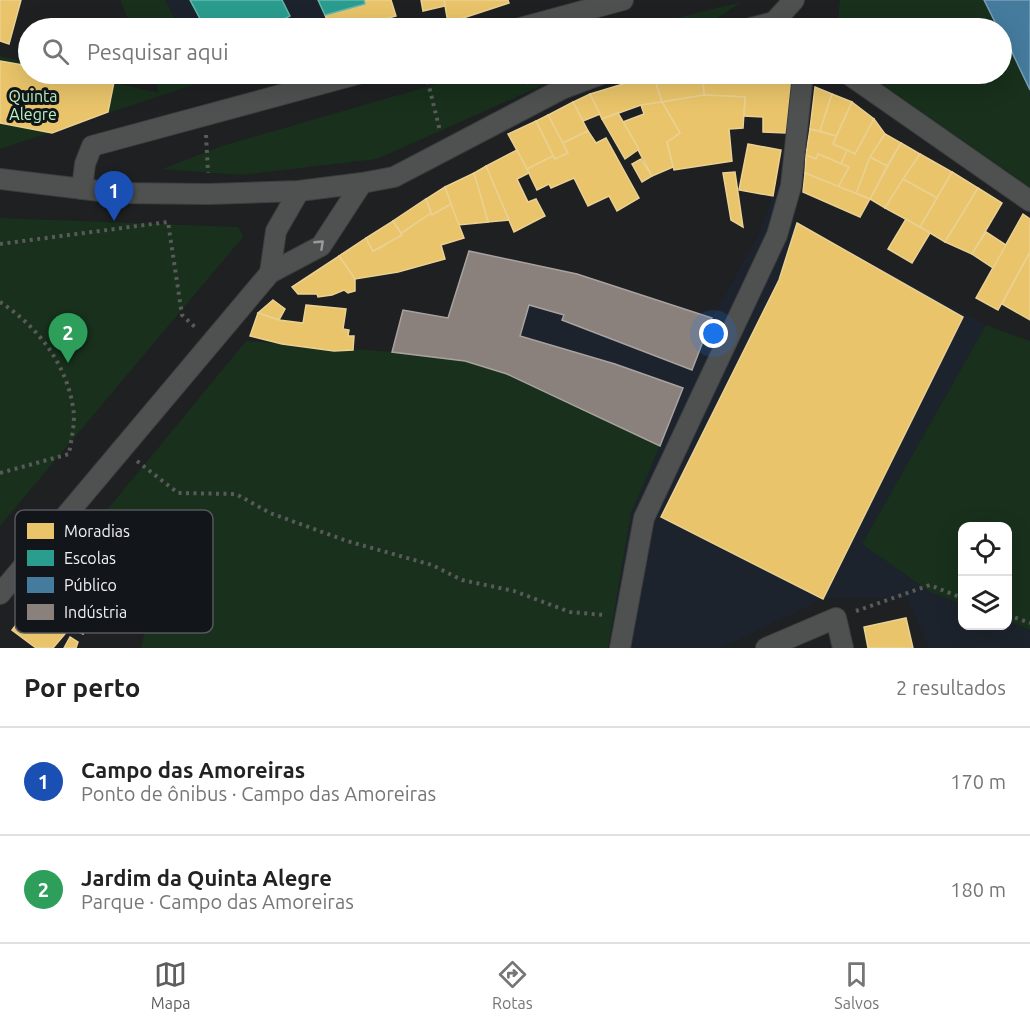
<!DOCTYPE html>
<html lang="pt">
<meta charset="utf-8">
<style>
body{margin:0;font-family:Ubuntu,sans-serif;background:#f6f6f6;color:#222}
.controls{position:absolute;right:18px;bottom:18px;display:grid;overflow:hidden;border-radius:12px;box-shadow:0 6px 24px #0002}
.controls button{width:54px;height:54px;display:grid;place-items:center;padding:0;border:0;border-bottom:2px solid #e0e0e0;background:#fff;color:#222;font:30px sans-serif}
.you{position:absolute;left:714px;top:334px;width:21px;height:21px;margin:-15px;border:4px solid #fff;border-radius:50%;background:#1a73e8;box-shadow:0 0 0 9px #1a73e833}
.badge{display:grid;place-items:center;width:39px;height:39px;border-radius:50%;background:#5d5e5f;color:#fff;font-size:20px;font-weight:700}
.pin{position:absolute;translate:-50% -50px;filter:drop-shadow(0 2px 3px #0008)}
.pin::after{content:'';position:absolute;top:32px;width:21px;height:18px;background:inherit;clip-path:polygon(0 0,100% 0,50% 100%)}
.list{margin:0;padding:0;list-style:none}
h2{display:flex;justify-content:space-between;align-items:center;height:78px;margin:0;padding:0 24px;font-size:26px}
h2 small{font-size:20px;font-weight:400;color:#767676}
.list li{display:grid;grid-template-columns:39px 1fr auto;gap:18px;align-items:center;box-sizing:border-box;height:108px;padding:0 24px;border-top:2px solid #e0e0e0}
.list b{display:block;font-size:22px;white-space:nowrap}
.list p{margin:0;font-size:20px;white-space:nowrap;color:#767676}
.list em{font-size:20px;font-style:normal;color:#767676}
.icon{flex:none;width:33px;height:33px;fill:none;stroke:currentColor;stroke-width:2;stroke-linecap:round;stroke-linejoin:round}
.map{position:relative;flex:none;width:1030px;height:648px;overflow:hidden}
.search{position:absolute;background:#fff;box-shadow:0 6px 24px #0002;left:18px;right:18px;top:18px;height:66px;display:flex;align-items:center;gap:15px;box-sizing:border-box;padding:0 21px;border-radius:33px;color:#767676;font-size:22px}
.sheet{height:294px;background:#fff}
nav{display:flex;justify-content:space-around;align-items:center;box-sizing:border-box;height:84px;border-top:2px solid #e0e0e0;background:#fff;font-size:16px;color:#767676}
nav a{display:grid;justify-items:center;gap:3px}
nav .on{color:#5d5e5f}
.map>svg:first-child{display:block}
.built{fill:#1d232c}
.green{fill:#18301c}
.homes{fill:#e9c46a;stroke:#ead193;stroke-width:1.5}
.schools{fill:#2a9d8f;stroke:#65b6ad;stroke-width:1.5}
.public{fill:#457b9d;stroke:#789eb7;stroke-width:1.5}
.industry{fill:#8a817c;stroke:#a8a2a0;stroke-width:1.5}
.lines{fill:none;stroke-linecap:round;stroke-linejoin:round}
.street-casing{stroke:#3c3d3f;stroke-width:22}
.path{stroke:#595a5a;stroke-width:4;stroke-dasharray:3 4.5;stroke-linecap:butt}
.street{stroke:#4f5151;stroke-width:20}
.oneway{stroke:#97999a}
.labels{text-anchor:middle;stroke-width:6;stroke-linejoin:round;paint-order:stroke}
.park-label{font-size:16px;fill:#bbf3c0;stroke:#12161b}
.key{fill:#12161b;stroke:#54575c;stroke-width:1.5}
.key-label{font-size:16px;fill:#eef0f4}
</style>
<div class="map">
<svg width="1030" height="648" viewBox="0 0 1030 648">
<rect width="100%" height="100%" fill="#1e2022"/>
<g class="built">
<path d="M165 0H318L330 28H180Z"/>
<path d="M773 196 797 223 986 325 862 544 930 592 962 604V626H1008V621L1030 630V648H929L907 598 823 599 722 648H608L631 513 660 446 392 352 403 310 448 318 469 251 577 274 712 318 759 234Z"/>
</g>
<g class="green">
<path d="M120 0H165L180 28H132Z"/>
<path d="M840 0H1030V187L868 74H1002V28H837Z"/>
<path d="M742 2 708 24 695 28H635Z"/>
<path d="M0 56 28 63V74H75L159 93 152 74H204L208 80 0 149Z"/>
<path d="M471 74H568L377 159 241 175 162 169 225 145Z"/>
<path d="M0 218 238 227 243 237 0 526Z"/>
<path d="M986 325 1030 341V630L1008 621V526H962V604L930 592 862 544Z"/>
<path d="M246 341 392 352 465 361 507 374 660 446 631 513 608 648H141L168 529 98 521Z"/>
</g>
<g class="homes">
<path d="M0 0H21L9 44 0 41Z"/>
<path d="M364 0H391L396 16 352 28H330L325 15 365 4Z"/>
<path d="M421 0H444L445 6 423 11Z"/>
<path d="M444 0H508L509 3 448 23Z"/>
<path d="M0 61 28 66V74H67L114 82 108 112 52 133 0 123Z"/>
<path d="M659 74H703L704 95 662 102 653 75Z"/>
<path d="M703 74H792L786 133 763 132V117L744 116 745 97 704 95Z"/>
<path d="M653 75 662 102 641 105 602 119 590 94Z"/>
<path d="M815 87 832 94 820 131 810 129Z"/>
<path d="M590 94 600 114 583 121 573 102Z"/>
<path d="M832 94 852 102 836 136 820 131Z"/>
<path d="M704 95 745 97 743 128 729 129 732 161 674 170 667 142 680 133 662 102Z"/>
<path d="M573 102 588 131 563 143 548 115Z"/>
<path d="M662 102 680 133 667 142 673 167 652 176 623 122 644 114 641 105Z"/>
<path d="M852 102 874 119 855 154 833 144Z"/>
<path d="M618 113 639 149 625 159 602 119Z"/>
<path d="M548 115 568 153 555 159 536 121Z"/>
<path d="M874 119 885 134 870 157 856 194 838 187 849 167 841 164 847 150 855 154Z"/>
<path d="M536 121 553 156 527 169 508 134Z"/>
<path d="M810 129 836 136 833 144 847 150 841 164 818 154 816 159 806 155Z"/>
<path d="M588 131 596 143 606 138 639 198 617 211 609 196 588 206 574 178 551 188 549 184 537 190 527 169 553 156 555 159 568 153 563 143Z"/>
<path d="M885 134 901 143 887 166 870 157Z"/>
<path d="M901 143 920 154 885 208 870 199Z"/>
<path d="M748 144 781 150 773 196 739 190Z"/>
<path d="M517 150 529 173 517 179 528 202 536 199 545 216 514 232 486 166Z"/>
<path d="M818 154 849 167 838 187 805 173 806 155 816 159Z"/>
<path d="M920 154 952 172 937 198 903 179Z"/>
<path d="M870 157 887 166 870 199 856 194Z"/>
<path d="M641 159 652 176 642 182 632 164Z"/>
<path d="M486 166 509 220 488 222 474 173Z"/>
<path d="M735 172 743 227 731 220 723 173Z"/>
<path d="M952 172 978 188 945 242 920 227Z"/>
<path d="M474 173 488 222 458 225 445 187Z"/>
<path d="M805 173 870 199 860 217 803 192Z"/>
<path d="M903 179 937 198 920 227 885 208Z"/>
<path d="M445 187 451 204 432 215 426 199Z"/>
<path d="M978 188 1002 203 972 254 945 242Z"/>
<path d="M426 199 431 213 401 233 393 221Z"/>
<path d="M451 204 464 238 441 245 445 259 398 272 355 279 339 256 366 238 373 251 382 247 431 213 432 215Z"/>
<path d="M1023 214 1030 219V252L998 310 976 298Z"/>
<path d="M906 219 930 233 912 263 888 249Z"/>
<path d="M393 221 402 235 373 251 366 238Z"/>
<path d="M797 223 963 317 823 599 661 517 779 280Z"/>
<path d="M986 232 1006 245 993 268 972 254Z"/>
<path d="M1030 252V320L1002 304Z"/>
<path d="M339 256 355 279V291L348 293 344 290 332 295 318 297 317 294H298L292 287Z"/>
<path d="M273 300 285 309 279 320 258 313Z"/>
<path d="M306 305 346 309 343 329 349 330 348 336H354L353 350 334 351 282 344 250 336 258 313 279 320 303 323Z"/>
<path d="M40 592 68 613 65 620 70 628 53 648H36L12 630Z"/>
<path d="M68 613H91L83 634 70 628 65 620Z"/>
<path d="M906 618 913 648H868L864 627Z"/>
<path d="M70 637 78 642 76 648H64Z"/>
</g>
<g class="schools">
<path d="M190 0H282L290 16 267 28H205Z"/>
<path d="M318 0H364L365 4 325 15Z"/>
</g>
<path class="public" d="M984 0H1030V90L1009 46 1006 47 1002 37V28H998Z"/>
<path class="industry" d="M469 251 577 274 712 318 692 370 562 320 564 315 529 305 520 336 615 364 683 388 660 446 507 374 465 361 392 352 403 310 448 318Z"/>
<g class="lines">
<g class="street-casing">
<g id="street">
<path d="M774 22 794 0"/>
<path d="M520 28 623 0"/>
<path d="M751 28 774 22"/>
<path d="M848 74 1030 201"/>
<path d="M0 179 116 193 209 194 299 191 362 183 394 177 562 89 602 74"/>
<path d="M82 189 85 164 92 146 358 74"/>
<path d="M270 273 276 231 299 191"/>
<path d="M0 594 270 273 321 246 362 183"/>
<path d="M620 648 644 518 777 235 791 186 803 74"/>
<path d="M766 648 836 618 843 648"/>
</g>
</g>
<g class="path">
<path d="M426 74 440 131"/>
<path d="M526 74 529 84"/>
<path d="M206 135 208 173"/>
<path d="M0 244 168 222 182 315 197 329"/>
<path d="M0 302C37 326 66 363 73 407 76 421 71 440 69 454L0 473"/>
<path d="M137 461 178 493 236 494 270 513 347 541 432 565 462 580 514 591 570 612 604 615"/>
<path d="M856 611 930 585 962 598"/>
<path d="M1008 615 1030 623"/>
</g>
<use href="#street" class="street"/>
</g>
<defs><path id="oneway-chevron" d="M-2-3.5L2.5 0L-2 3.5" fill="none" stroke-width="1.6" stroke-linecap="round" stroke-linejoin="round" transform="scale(1.5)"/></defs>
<use class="oneway" href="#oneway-chevron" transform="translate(320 244) rotate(-43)"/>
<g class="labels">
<g class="park-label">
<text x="33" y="102">Quinta<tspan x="33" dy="18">Alegre</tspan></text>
</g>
</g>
<rect x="15" y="510" width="198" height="123" rx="9" class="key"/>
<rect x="27" y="523" width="27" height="16" fill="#e9c46a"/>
<rect x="27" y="550" width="27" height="16" fill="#2a9d8f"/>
<rect x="27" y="577" width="27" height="16" fill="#457b9d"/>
<rect x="27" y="604" width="27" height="16" fill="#8a817c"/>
<g class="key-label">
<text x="64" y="537">Moradias</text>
<text x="64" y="564">Escolas</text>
<text x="64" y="591">Público</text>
<text x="64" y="618">Indústria</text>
</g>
</svg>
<div class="controls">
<button><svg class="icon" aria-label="locate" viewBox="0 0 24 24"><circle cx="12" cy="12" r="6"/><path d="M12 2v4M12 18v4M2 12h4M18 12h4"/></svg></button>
<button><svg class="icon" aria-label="layers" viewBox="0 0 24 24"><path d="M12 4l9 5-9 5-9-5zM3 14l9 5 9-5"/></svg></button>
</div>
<div class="you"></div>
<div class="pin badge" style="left:114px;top:221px;background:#1a4fb4">1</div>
<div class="pin badge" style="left:68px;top:363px;background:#2e9e5b">2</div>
<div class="search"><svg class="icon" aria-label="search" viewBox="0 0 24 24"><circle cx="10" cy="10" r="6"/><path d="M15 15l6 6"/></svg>Pesquisar aqui</div>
</div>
<section class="sheet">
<h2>Por perto<small>2 resultados</small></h2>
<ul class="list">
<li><span class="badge" style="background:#1a4fb4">1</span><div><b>Campo das Amoreiras</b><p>Ponto de ônibus · Campo das Amoreiras</p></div><em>170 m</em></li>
<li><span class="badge" style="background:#2e9e5b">2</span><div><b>Jardim da Quinta Alegre</b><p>Parque · Campo das Amoreiras</p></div><em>180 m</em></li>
</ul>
</section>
<nav>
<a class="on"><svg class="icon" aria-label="map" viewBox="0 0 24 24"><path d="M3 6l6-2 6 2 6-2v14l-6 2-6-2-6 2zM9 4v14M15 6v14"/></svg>Mapa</a>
<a><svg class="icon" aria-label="directions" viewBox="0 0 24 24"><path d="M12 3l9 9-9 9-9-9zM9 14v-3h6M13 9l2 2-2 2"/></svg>Rotas</a>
<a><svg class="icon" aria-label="saved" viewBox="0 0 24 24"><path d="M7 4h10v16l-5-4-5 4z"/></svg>Salvos</a>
</nav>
